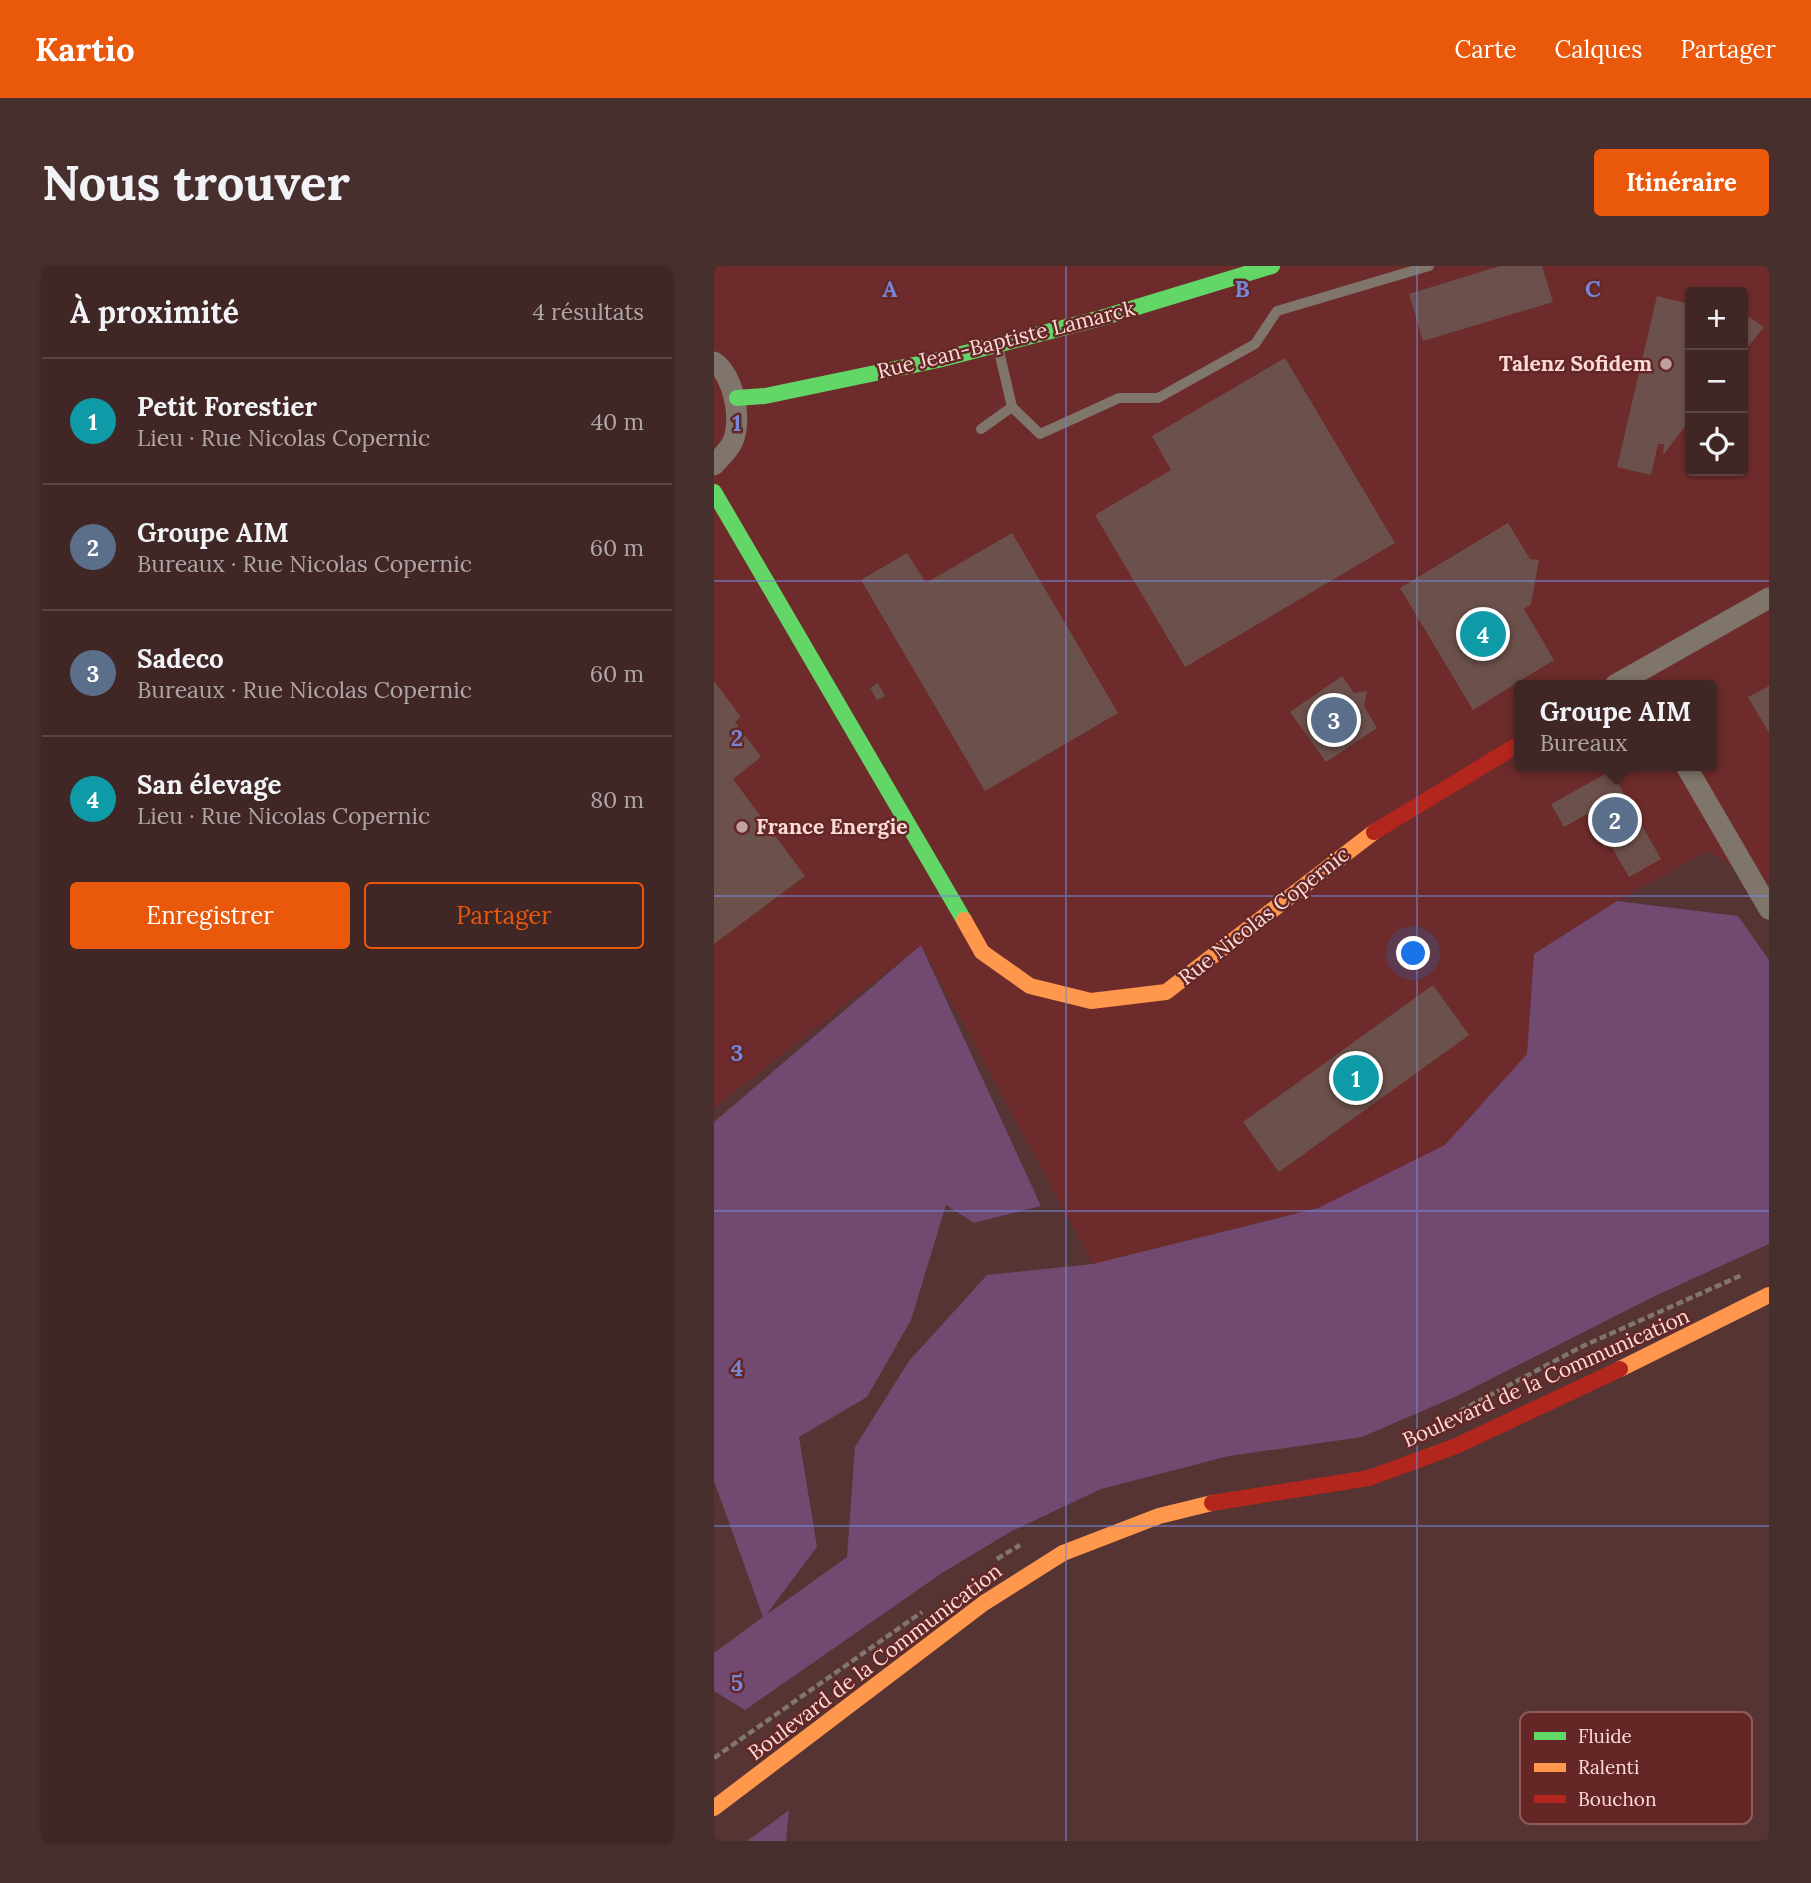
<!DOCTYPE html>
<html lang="fr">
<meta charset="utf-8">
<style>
body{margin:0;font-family:Lora,serif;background:#472f2e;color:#f1f3f6}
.controls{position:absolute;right:21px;top:21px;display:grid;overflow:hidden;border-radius:7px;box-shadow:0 2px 5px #0004}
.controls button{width:63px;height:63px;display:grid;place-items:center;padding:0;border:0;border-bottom:2px solid #594443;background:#402726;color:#f1f3f6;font:35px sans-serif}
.you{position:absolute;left:700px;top:688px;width:24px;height:24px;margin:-18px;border:5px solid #fff;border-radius:50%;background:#1a73e8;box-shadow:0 0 0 10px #1a73e833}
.badge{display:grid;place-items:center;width:46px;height:46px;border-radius:50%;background:#ea580c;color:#fff;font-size:23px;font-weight:700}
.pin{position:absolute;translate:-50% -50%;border:4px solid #fff;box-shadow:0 2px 7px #0006}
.popup{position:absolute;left:800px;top:414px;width:203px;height:91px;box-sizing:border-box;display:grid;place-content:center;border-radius:7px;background:#402726;filter:drop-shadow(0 2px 5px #0005);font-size:23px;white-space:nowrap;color:#aea5a7}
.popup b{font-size:26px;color:#f1f3f6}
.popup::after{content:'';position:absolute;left:50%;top:100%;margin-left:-14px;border:14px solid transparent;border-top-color:#402726}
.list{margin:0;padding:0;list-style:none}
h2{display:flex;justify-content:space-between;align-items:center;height:91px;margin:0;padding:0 28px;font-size:30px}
h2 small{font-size:23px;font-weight:400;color:#aea5a7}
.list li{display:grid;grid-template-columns:46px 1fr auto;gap:21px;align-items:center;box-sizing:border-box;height:126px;padding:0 28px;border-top:2px solid #594443}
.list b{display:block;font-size:26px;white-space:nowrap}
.list p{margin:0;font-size:23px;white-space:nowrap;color:#aea5a7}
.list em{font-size:23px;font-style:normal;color:#aea5a7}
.actions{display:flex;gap:14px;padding:21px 28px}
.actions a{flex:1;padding:16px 0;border:2px solid #ea580c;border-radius:7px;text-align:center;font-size:24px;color:#ea580c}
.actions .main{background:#ea580c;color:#fff}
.icon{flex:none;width:38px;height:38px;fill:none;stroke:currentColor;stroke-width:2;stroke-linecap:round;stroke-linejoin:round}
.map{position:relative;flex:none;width:1055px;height:1575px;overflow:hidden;border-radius:7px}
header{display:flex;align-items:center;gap:42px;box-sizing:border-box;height:98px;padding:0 35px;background:#ea580c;color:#fff}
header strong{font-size:33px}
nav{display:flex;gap:38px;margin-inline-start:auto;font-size:24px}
.intro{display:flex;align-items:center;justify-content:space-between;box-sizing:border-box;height:168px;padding:0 42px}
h1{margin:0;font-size:49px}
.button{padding:18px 32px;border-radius:7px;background:#ea580c;color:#fff;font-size:24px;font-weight:700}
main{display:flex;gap:42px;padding:0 42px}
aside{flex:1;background:#402726;border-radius:7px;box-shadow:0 2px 5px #0004}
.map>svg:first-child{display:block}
.built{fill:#6d2c2b;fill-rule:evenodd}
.green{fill:#724970}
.building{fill:#6c504b}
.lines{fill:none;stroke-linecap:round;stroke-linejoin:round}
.path{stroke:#82756e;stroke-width:4.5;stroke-dasharray:7 3.5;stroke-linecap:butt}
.lane{stroke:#7f756a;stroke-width:10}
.street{stroke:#7f756a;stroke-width:21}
.fast{stroke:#63d668;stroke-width:16}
.slow{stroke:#ff974d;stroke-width:16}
.jam{stroke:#b3261e;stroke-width:16}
.grid{fill:none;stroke:#7686d8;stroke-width:2;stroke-opacity:0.55}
.poi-dot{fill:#c1a19e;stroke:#642725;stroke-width:2.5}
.labels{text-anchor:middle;stroke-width:5;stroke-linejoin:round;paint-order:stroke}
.street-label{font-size:21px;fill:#fbdbd8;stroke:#642725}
.poi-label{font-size:21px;font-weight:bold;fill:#fbdbd8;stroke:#642725;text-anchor:end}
.key{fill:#642725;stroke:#915d5b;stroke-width:2}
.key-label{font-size:19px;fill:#fbdbd8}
.grid-label{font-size:23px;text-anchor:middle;font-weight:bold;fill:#7686d8;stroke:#642725;stroke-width:5;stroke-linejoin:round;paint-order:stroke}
</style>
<header>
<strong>Kartio</strong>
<nav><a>Carte</a><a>Calques</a><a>Partager</a></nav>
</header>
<div class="intro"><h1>Nous trouver</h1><a class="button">Itinéraire</a></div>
<main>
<aside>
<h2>À proximité<small>4 résultats</small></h2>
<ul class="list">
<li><span class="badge" style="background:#0f9aa8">1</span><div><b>Petit Forestier</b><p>Lieu · Rue Nicolas Copernic</p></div><em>40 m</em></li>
<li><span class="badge" style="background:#5c6f8a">2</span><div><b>Groupe AIM</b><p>Bureaux · Rue Nicolas Copernic</p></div><em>60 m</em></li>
<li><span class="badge" style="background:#5c6f8a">3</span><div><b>Sadeco</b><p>Bureaux · Rue Nicolas Copernic</p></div><em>60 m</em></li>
<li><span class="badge" style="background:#0f9aa8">4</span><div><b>San élevage</b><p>Lieu · Rue Nicolas Copernic</p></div><em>80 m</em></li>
</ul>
<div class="actions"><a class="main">Enregistrer</a><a>Partager</a></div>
</aside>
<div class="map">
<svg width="1055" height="1575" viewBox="0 0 1055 1575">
<rect width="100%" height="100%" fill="#563433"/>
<path class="built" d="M0 0H1055V621L993 585 903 635 821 688 813 788 731 879 604 942 379 998 207 679 0 842ZM976 26H1029V205H976ZM805 419H997V500H805Z"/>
<g class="green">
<path d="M903 635 1024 650 1055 694V978L941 1030 743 1130 648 1171 515 1190 387 1223 296 1266 228 1307 31 1444 0 1425V1387L49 1351 0 1215V856L207 679 327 940 260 957 232 939 197 1054 153 1131 85 1171 103 1281 52 1349 133 1291 141 1181 195 1095 273 1009 379 998 604 942 731 879 813 788 820 688Z"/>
<path d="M75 1544 72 1575H33Z"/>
</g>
<g class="building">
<path d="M786 0H828L839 36 709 75 695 28Z"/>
<path d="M943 30 975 38 976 154 949 189 950 178H944L937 209 903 201Z"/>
<path d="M1029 47 1050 61 1029 87Z"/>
<path d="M571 92 681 277 471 401 381 249 457 204 438 170Z"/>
<path d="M794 257 816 293 825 294 817 338 810 343 840 394 759 444 686 322Z"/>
<path d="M298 267 404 447 271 525 147 314 193 287 212 317Z"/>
<path d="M628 410 640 427 653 425 650 440 663 462 612 496 576 446Z"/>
<path d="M0 415 27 451 21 456 47 491 19 513 91 610 0 678Z"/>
<path d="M164 417 171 430 163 434 156 422Z"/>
<path d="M1055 420V467L1034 431Z"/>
<path d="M897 505 947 593 915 611 896 578 891 581 873 548 850 561 837 538Z"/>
<path d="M719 719 755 769 565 906 529 856Z"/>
</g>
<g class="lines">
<g class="path">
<path d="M746 1145 869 1080 1028 1009"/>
<path d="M283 1293 306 1279"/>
<path d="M0 1492 208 1346"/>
</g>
<g class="lane">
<path d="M284 81 298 141 326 168 405 132H444L541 78 563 45 715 0"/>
<path d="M267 163 298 141"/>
</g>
<g class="street">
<path d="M0 96C20 109 29 156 18 177 14 185 6 192 0 199"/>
<path d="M901 419 1055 332"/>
<path d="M972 500 1055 643"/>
</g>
<g class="fast">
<path d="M23 132 51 130 224 94 387 52 558 0"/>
<path d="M0 226 250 654"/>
</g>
<g class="slow">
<path d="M250 654 268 686 316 720 377 735 452 726 660 566"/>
<path d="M906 1103 1055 1029"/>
<path d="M0 1542 270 1337 349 1287 445 1250 498 1237"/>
</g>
<g class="jam">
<path d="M660 566 805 478"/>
<path d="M498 1237 655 1212 742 1180 906 1103"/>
</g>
</g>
<path class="grid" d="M352 0V1575M703 0V1575M0 315H1055M0 630H1055M0 945H1055M0 1260H1055"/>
<g class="poi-dot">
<circle cx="952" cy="98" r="7"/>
<circle cx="28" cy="561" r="7"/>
</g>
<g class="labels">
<g class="street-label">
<text transform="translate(292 74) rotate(-14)" y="7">Rue Jean-Baptiste Lamarck</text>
<text transform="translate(550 650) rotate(-38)" y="7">Rue Nicolas Copernic</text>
<text transform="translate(832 1112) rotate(-24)" y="7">Boulevard de la Communication</text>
<text transform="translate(161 1396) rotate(-37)" y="7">Boulevard de la Communication</text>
</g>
<g class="poi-label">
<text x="938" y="105">Talenz Sofidem</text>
<text x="42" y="568" text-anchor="start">France Energie</text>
</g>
</g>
<rect x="806" y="1446" width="232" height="112" rx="10" class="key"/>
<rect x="820" y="1466" width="32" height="8" fill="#63d668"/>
<rect x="820" y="1497" width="32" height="9" fill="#ff974d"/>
<rect x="820" y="1529" width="32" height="8" fill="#b3261e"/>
<g class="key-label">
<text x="864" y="1477">Fluide</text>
<text x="864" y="1508">Ralenti</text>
<text x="864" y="1540">Bouchon</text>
</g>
<g class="grid-label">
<text x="176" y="31">A</text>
<text x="528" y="31">B</text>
<text x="879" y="31">C</text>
<text x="23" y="165">1</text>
<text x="23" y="480">2</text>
<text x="23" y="795">3</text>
<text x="23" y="1110">4</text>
<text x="23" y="1425">5</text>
</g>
</svg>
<div class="controls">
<button>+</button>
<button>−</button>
<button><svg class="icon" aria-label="locate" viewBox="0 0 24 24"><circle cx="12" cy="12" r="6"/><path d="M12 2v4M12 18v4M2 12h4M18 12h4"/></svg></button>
</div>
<div class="you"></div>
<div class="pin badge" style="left:642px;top:812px;background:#0f9aa8">1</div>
<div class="pin badge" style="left:901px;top:554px;background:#5c6f8a">2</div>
<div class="popup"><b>Groupe AIM</b>Bureaux</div>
<div class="pin badge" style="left:620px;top:454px;background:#5c6f8a">3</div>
<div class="pin badge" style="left:769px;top:368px;background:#0f9aa8">4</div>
</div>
</main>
